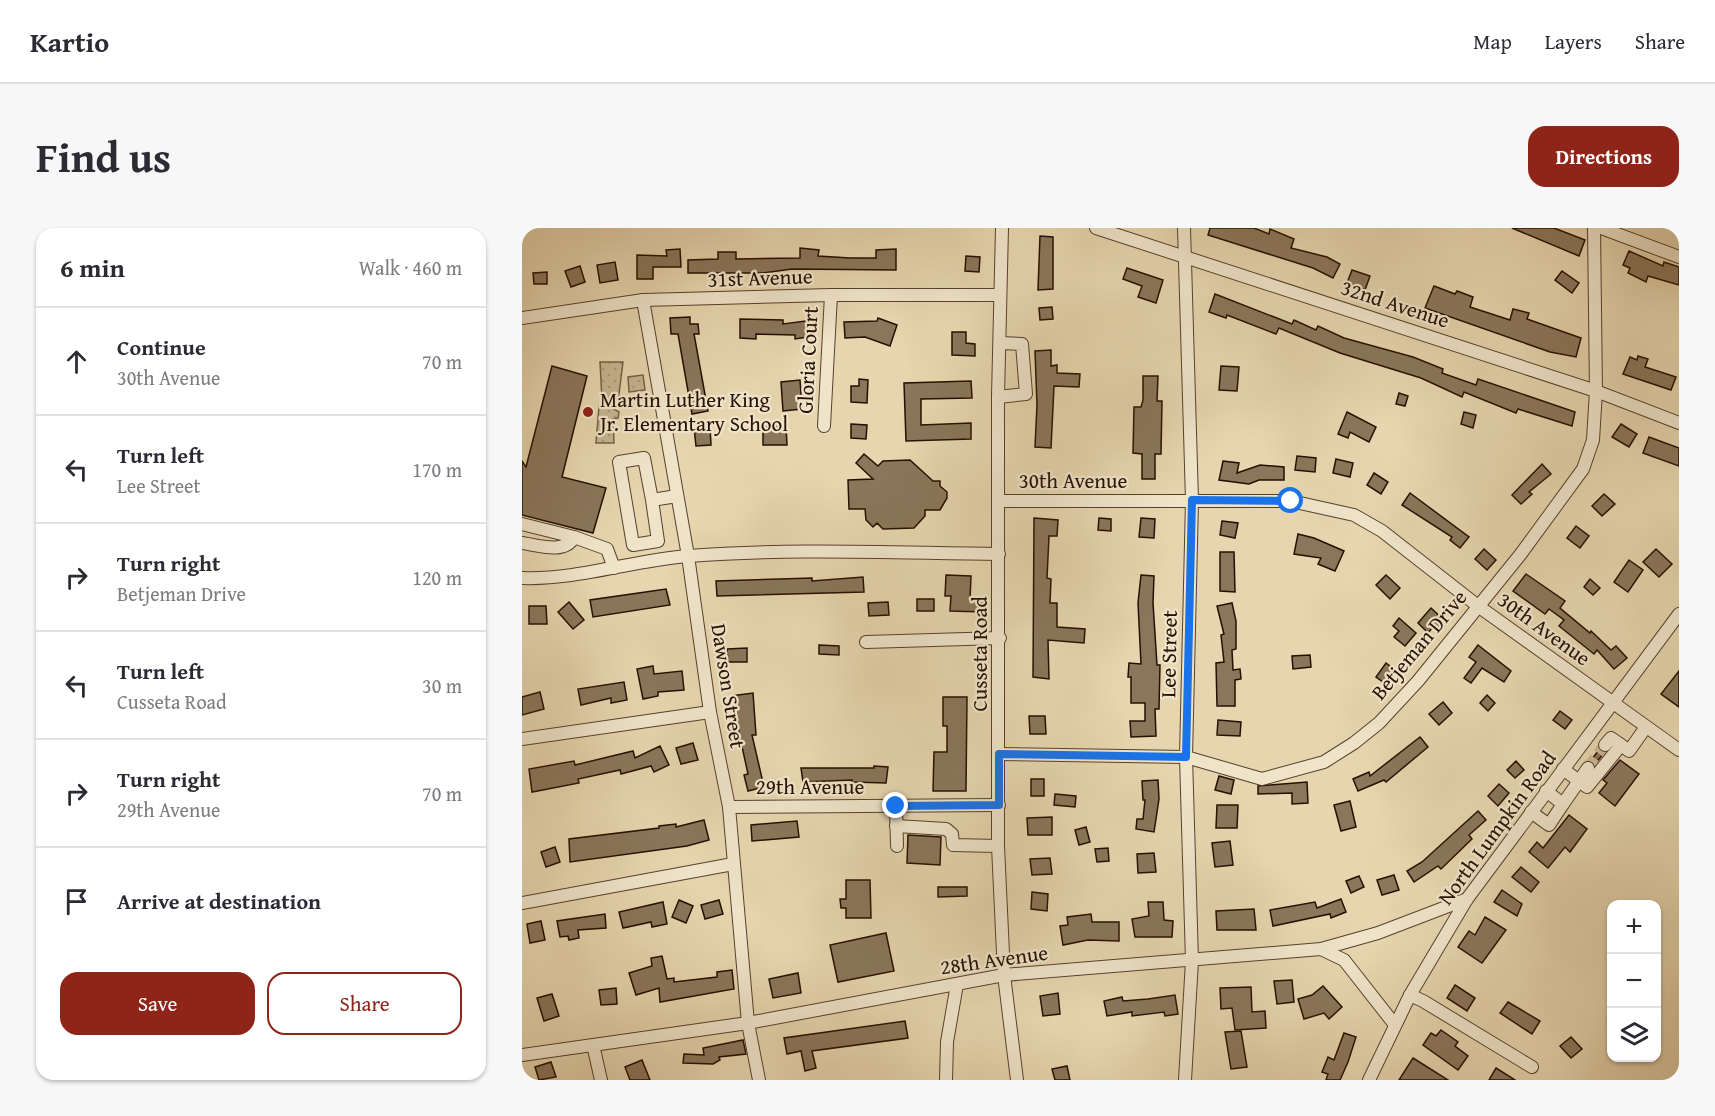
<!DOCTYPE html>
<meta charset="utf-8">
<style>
body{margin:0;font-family:"Gentium Book Plus",serif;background:#f7f7f7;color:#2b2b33}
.controls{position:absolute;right:18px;bottom:18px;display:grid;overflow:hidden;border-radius:12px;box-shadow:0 2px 4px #0004}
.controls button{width:54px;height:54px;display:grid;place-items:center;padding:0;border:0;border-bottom:2px solid #e1e1e2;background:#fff;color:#2b2b33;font:30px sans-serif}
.stop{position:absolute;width:18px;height:18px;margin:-14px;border:4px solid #1a73e8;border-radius:50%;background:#fff}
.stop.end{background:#1a73e8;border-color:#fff;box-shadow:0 2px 6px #0008}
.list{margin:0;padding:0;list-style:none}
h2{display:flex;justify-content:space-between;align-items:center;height:78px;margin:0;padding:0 24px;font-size:26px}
h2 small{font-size:20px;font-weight:400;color:#7c7c81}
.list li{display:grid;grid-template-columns:39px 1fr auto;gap:18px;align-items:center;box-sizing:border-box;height:108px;padding:0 24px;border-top:2px solid #e1e1e2}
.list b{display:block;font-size:22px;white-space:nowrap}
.list p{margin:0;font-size:20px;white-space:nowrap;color:#7c7c81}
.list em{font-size:20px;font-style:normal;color:#7c7c81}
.actions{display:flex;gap:12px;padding:18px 24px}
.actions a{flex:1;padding:14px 0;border:2px solid #8f2418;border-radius:18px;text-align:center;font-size:21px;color:#8f2418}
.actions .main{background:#8f2418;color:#fff}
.icon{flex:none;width:33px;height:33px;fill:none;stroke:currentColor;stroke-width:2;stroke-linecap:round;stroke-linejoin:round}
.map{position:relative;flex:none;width:1157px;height:852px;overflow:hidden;border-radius:18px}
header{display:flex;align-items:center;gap:36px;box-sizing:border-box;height:84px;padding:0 30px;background:#fff;border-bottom:2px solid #e1e1e2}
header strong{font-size:28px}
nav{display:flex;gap:33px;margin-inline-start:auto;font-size:21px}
.intro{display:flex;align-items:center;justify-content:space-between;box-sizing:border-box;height:144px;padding:0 36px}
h1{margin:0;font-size:42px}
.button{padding:15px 27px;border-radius:18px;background:#8f2418;color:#fff;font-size:21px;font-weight:700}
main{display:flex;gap:36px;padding:0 36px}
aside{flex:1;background:#fff;border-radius:18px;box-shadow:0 2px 4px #0004}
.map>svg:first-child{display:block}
.park{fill:url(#park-dots);stroke:#766248;stroke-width:1.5}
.building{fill:#8a765a;stroke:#261000;stroke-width:1.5}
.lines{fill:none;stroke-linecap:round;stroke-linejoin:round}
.minor-tunnel{stroke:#c9b794;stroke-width:12;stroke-dasharray:12 6;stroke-linecap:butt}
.minor-casing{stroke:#56412c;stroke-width:14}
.minor{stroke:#efe4ca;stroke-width:12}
.route{stroke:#1a73e8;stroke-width:8}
.poi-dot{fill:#8f2418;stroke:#efe4ca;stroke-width:2}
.labels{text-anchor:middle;stroke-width:4.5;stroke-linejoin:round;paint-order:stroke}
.street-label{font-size:21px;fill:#261000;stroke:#efe4ca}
.poi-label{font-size:21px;fill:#261000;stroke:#efe4ca;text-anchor:start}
</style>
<header>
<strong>Kartio</strong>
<nav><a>Map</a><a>Layers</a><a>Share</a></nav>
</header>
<div class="intro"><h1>Find us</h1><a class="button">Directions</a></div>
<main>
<aside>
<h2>6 min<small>Walk · 460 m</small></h2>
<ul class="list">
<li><svg class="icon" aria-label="ahead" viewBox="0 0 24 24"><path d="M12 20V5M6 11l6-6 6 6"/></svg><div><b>Continue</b><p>30th Avenue</p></div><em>70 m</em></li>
<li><svg class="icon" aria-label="left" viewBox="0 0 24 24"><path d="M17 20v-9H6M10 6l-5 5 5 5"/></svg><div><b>Turn left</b><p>Lee Street</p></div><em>170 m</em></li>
<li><svg class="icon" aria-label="right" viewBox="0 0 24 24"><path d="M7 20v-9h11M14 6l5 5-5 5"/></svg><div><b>Turn right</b><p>Betjeman Drive</p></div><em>120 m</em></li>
<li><svg class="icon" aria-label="left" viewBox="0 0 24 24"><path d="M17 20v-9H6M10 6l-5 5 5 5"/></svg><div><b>Turn left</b><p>Cusseta Road</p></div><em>30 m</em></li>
<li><svg class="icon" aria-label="right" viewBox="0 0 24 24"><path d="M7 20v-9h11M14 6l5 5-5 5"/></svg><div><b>Turn right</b><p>29th Avenue</p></div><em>70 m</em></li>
<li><svg class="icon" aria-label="arrive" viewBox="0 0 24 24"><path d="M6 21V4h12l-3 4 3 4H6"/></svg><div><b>Arrive at destination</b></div></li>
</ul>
<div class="actions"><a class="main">Save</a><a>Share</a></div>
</aside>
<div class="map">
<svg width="1157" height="852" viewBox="0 0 1157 852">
<defs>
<pattern id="park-dots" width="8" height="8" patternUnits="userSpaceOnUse" patternTransform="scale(1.5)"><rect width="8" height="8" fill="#c5b490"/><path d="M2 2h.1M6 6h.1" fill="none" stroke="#a99a7a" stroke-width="1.8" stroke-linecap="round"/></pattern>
</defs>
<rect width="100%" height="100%" fill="#e6d5ae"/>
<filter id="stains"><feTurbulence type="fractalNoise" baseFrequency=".00333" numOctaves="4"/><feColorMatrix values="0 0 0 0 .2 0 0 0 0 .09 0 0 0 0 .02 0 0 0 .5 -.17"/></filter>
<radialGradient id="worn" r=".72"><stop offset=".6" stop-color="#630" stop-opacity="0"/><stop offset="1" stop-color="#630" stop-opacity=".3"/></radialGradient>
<g class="park">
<path d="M78 134H101L96 174 80 172Z"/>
<path d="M121 147 123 162 107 164 106 149Z"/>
<path d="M77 178 88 179 97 184 96 190 91 191 92 215H74Z"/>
</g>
<g class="building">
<path d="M688 0H732L747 6 748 1 772 11 769 20 805 29 818 36 811 50 791 40 686 7Z"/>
<path d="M990 0H1032L1063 12 1057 28Z"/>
<path d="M518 8 531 9V61L516 62Z"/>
<path d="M278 20 297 22 296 28 328 30H354V22L374 21V42L270 41 241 45H166V32L196 31V24H214V31L278 30Z"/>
<path d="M158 21 159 39H131V51H115V27L145 28 144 22Z"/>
<path d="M1107 23 1141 38 1142 34 1157 39V57L1126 48 1124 54 1106 45 1108 40 1101 37Z"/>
<path d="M444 28 458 29 457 44 443 43Z"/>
<path d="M93 34 96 52 78 55 75 37Z"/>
<path d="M58 38 63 54 49 59 43 43Z"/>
<path d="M605 40 641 52 634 75 616 69 620 58 601 51Z"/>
<path d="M830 42 848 48 843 62 825 55Z"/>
<path d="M1040 43 1057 55 1050 65 1033 52Z"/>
<path d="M25 44V56H12L11 45Z"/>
<path d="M912 58 933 66 935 63 951 69 948 79 988 92 991 81 1007 85 1005 91 1059 110 1054 129 1028 124 903 80Z"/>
<path d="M693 66 770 96 772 92 794 102 796 98 822 110 891 129 921 141 920 145 954 157 956 151 1053 184 1050 198 996 181 994 185 942 164 940 169 899 150 818 125 757 100 754 106 705 87 704 90 687 84Z"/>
<path d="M530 79 531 91 518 92 517 80Z"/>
<path d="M168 89V96H176L177 106H172L186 183 170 186 156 106H149L148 90Z"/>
<path d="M356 90 375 97 368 118 343 109 323 110 322 94 355 93Z"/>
<path d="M218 91 261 92V96L291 92 293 108 273 111V107L234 106V111L218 110Z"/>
<path d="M430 104H444V115L453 116V128L430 127Z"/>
<path d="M529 122V138L535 137V145L558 146 557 159 532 158 529 220 513 219 515 177 513 123Z"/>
<path d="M1116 128 1126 131 1123 139 1154 149 1149 162 1101 146 1108 129 1115 132Z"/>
<path d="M30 138 65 148 40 249 84 260 71 305 0 287V233L4 239Z"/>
<path d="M699 138 717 139 715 163 697 162Z"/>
<path d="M621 148H636L635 173H640L639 226H633V251H620V226L611 225 612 179H619L621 172Z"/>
<path d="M337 151 346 152 345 175 329 174V158H337Z"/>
<path d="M278 152 280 181 261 183 259 154Z"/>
<path d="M449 153 450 170 399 171V197L449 195V211L384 213 382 155Z"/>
<path d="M877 165 886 168 883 178 874 176Z"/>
<path d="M825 184 854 199 847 214 828 204 826 210 816 206Z"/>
<path d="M942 184 954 187 951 200 939 196Z"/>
<path d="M329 196 345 197 344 211 329 210Z"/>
<path d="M1099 196 1115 206 1107 219 1090 209Z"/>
<path d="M188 198 189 217 174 218 172 200Z"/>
<path d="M264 198 265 217H241V199Z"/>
<path d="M1127 209 1157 220V238L1121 225Z"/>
<path d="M342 226 356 238 361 233 388 232 411 253H418V258L425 264V270L418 282H403V288L392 300 361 301 355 295 351 299 344 292 343 281H327L326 252 351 251 334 235Z"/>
<path d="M775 228 794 230 793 244 773 242Z"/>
<path d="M814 231 831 235 828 249 811 245Z"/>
<path d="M701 233 717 235 715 245 738 237 762 239V252H737L727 256 697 252Z"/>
<path d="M1020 236 1029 246 1007 264 1010 266 999 276 990 267Z"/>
<path d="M852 245 866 254 859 266 845 257Z"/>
<path d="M888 265 947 309 938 320 928 312 930 309 880 277Z"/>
<path d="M1082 266 1093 276 1080 288 1070 278Z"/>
<path d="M512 290 536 292 535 308H527L525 350 529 351 528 375H535V399L563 401 562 415 526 412 527 451 511 449Z"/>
<path d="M577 290 589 291V303L576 302Z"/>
<path d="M619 290 633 291 632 310 617 309Z"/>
<path d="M700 293 716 295 713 310 698 307Z"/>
<path d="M1054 298 1067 308 1058 320 1045 310Z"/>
<path d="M776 306 792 310 822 323 813 343 796 336 799 330 772 326Z"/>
<path d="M962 321 974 332 965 342 953 331Z"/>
<path d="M1134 321 1150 336 1137 349 1121 334Z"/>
<path d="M698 324H712L713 364 698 363Z"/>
<path d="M1107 332 1121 342 1106 364 1092 354Z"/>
<path d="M1004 346 1043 373 1038 380 1068 405 1069 403 1089 422 1094 418 1105 430 1092 441 1075 422 1072 426 1037 398 1042 392 1027 381 1023 386 991 363Z"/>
<path d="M424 347 449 348 448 372 463 373 462 384 428 383 429 368H423Z"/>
<path d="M619 347 632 348 631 375 635 437H638L637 481H633L634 508 609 509 608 493H623V475H609V449H606L607 435 619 436 616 375Z"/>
<path d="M864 347 878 360 868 371 854 357Z"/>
<path d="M341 349 342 364 195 368 194 353 290 350V353Z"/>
<path d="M1068 351 1078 360 1071 367 1062 359Z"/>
<path d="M144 361 148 377 71 389 68 372Z"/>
<rect x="395" y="371" width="17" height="12"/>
<path d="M47 374 62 392 51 401 36 384Z"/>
<path d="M366 374 367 387 347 388 346 375Z"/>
<path d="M710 375 714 393V421L710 422 711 442 718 441 719 451 713 452V478H695L694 435 702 434 699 407 702 406 695 378Z"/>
<path d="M7 378H24L25 396H7Z"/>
<path d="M909 380 925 395 916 404 911 399 906 405 896 395Z"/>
<path d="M877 390 894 405 883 418 872 409 877 403 871 398Z"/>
<path d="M297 417 317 418V427L297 426Z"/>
<path d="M956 417 989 443 982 454 960 440 949 455 942 450 954 434 947 429Z"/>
<path d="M225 420V434H206L205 421Z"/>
<path d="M788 427 789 439 771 441 770 428Z"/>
<path d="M864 435 874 443 864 456 854 449Z"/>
<path d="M131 438 132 446 160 443 162 462 136 464V468L121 471 115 441Z"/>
<path d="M1157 443V479L1139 466Z"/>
<path d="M102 454 105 472 89 475V470L59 477 56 461Z"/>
<path d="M18 464 22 481 0 487V469Z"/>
<path d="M231 465 234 507H230L242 559 226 563 222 547 226 546 209 468Z"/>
<path d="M965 467 973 475 966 483 958 475Z"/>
<path d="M421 469H445L444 563H411L412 524H425V498H421Z"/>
<path d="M921 474 930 485 917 497 907 486Z"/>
<path d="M1038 483 1050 492 1043 501 1031 492Z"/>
<path d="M507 488H523L524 506H508Z"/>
<path d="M696 492 719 494 718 508 695 507Z"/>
<path d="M898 509 906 519 864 554 862 552 836 563 831 551 847 544 848 548Z"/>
<path d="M171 515 176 532 159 536 154 520Z"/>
<path d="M138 518 147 537 132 544 129 538 99 546 98 542 56 551 57 555 10 564 7 541 52 533 53 537 111 523 113 530Z"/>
<path d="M1077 522 1082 525 1073 536 1069 532Z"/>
<path d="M1098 532 1117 546 1093 578 1077 565 1085 555 1081 552Z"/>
<path d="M994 533 1002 542 993 550 985 542Z"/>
<path d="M352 538 366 539 364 555 330 554V552L281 554 279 540H352Z"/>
<path d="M697 548 712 552 709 566 693 562Z"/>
<rect x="509" y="551" width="13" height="17"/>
<path d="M636 552 637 571 632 604 614 601 615 591H621L623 572H621L620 553Z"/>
<path d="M785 554 786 575 770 576V565L736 566V558Z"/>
<path d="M977 556 987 565 976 578 966 568Z"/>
<path d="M533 566 554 568 553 579 532 577Z"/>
<path d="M828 573 834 599 819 603 812 577Z"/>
<path d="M695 577H716L715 600H694Z"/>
<path d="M956 583 964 592 947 607 950 611 919 641 916 638 892 654 885 643 900 634Z"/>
<path d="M1047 587 1065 601 1048 624 1043 619 1026 640 1007 624 1015 614 1021 620Z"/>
<path d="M530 589V607H506L505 590Z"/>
<path d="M182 592 187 612 165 618 48 634 47 611 137 600V598L154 596V599Z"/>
<path d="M275 593 277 609 230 613 229 597Z"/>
<path d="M564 599 568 614 557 617 553 602Z"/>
<path d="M386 607 419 609 418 637 385 635Z"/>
<path d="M708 613 711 637 693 639 690 615Z"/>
<path d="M33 619 38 634 24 639 19 624Z"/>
<path d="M586 620 587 633 575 634 573 621Z"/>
<path d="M632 625 634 644 616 645 615 626Z"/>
<path d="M528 630 530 646 510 647 508 631Z"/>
<path d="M999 639 1017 654 1009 664 990 649Z"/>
<path d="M872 647 877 662 860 667 855 652Z"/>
<path d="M837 648 842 659 829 665 824 653Z"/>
<path d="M324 652H348L349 690H324V680H319L318 671H324Z"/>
<path d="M416 659H445V668L416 669Z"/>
<path d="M980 662 1000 676 995 688 972 674Z"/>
<path d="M510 664 526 666 525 683 509 681Z"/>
<path d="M819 671 824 684 809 690 808 686 751 698 748 682 793 674 795 680Z"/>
<path d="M157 672 171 678 164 695 150 689Z"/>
<path d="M197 672 201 686 183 691 179 677Z"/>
<path d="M141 674 145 696 130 699 129 694 101 700 97 684Z"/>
<path d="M626 674H641L642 692 651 693 650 709H613L610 691 627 688Z"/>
<path d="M732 681 734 702H695L694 683Z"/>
<path d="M83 686 84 700 56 702 57 710 47 712 46 708 38 709 35 693Z"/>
<path d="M569 686 570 694H597V713L566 712 541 717 538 698 546 697 545 689Z"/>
<path d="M963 689 984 702 960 735 936 719 947 703 953 707Z"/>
<path d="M19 693 23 712 8 715 5 696Z"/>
<path d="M364 705 372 743 316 754 308 717Z"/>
<path d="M140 728 145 751 152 750V754L195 749V744L210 742 212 761 138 774 137 760 114 767 107 745 130 738 129 730Z"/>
<path d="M276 745 279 765 251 770 247 751Z"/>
<path d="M770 752 772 774 755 776 752 753Z"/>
<path d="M933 757 953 770 945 783 925 770Z"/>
<path d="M801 758 820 779 807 791 802 785 782 791 776 771 790 767Z"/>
<path d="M729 759 730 784 743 783 744 800 713 802 710 780 699 781 698 760Z"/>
<path d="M94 760 95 776 79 777 77 762Z"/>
<path d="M536 765 538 786 521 788 518 768Z"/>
<path d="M30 766 37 788 22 793 15 770Z"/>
<path d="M653 767 656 786 643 788 642 784 610 788V784L585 788 582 773 600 769 601 773 626 771Z"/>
<path d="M986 774 1018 793 1010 806 978 785Z"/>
<path d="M383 793 386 810 290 823 294 840 283 843 279 823 265 826 262 810Z"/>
<path d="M919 802 936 814 933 818 946 828 936 842 901 817 909 805 914 808Z"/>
<path d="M719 803 725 839 709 841 703 804Z"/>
<path d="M822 805 834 809 826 834 818 852H804L806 846 800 844 806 829 812 832Z"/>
<path d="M1049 809 1060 821 1049 830 1038 818Z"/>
<path d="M221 812 224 826 197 829 198 832 191 836 161 835 162 826 182 827 181 820Z"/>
<path d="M891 830 926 852H877Z"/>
<path d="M120 832 128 852H108L103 839Z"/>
<path d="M29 834 34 849 17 852 13 839Z"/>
<path d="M545 838 548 852H533L530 841Z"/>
<path d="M974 840 993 852H967Z"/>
</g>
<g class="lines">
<path class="minor-tunnel" d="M1066 540 1083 517"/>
<g class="minor-casing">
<g id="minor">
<path d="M480 0 476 169V618L482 747 495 852"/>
<path d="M574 0 1074 163 1157 195"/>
<path d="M662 0 670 272 664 529 670 733 663 852"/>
<path d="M1079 0 1157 29"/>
<path d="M121 72 166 328 188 484 207 579 226 795 237 852"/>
<path d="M0 90 121 72 309 67H478"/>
<path d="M476 169 504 166 500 116 478 115"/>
<path d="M302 198 309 67"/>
<path d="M130 272 136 313 111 317 97 234 122 230 130 272 155 268"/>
<path d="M478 273H769L832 287 860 303 956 378 1157 522"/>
<path d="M0 296 52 309 85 321 92 340"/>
<path d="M0 315C15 317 43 327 52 309"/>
<path d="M0 350C57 352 111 332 167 328 270 320 374 325 477 326"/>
<path d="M344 414 478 410"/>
<path d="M0 511 188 484"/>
<path d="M1083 517 1089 510 1099 517"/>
<path d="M477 526 664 529 740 551 802 534 832 515 857 495 896 453 998 327 1061 241 1071 212 1074 163 1072 0"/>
<path d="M1041 541 1065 559 1099 517 1107 523 1124 499"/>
<path d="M1024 563 1041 576 1066 540"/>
<path d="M374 578 375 618"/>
<path d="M207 579 477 577"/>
<path d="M1009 584 1027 597 1041 576"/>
<path d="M374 598 424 601 430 606 431 617 476 618"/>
<path d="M0 675 211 636"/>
<path d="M799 721 822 732 873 797"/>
<path d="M888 767 901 773 1010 839"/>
<path d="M71 817 79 852"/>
<path d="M0 827 226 795 482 747 799 721 856 705 945 671"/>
<path d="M424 852 425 814 435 756"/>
<path d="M847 852 888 767 945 671 1157 386"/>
</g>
</g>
<use href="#minor" class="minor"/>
</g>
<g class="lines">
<path class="route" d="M374 578 477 577V526L664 529 670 272 769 273"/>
</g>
<circle class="poi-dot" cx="66" cy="184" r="6"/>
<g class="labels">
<g class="street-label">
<text transform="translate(238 50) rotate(-2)" y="7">31st Avenue</text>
<text transform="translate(873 76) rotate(18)" y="7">32nd Avenue</text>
<text transform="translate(286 132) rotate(-87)" y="7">Gloria Court</text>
<text x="551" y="260">30th Avenue</text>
<text transform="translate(1022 401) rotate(36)" y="7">30th Avenue</text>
<text transform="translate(897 417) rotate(-50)" y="7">Betjeman Drive</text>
<text transform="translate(458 426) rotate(-90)" y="7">Cusseta Road</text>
<text transform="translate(647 426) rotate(-89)" y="7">Lee Street</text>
<text transform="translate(206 458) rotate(81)" y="7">Dawson Street</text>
<text x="288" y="566">29th Avenue</text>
<text transform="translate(975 600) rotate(-54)" y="7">North Lumpkin Road</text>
<text transform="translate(472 732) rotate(-8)" y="7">28th Avenue</text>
</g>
<g class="poi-label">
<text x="78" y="179">Martin Luther King<tspan x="78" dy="24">Jr. Elementary School</tspan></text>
</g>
</g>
<rect width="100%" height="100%" filter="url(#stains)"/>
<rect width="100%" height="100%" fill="url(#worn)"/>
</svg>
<div class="controls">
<button>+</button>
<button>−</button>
<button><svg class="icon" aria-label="layers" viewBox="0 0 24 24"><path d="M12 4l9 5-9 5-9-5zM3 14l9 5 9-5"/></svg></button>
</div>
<div class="stop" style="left:769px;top:273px"></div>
<div class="stop end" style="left:374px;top:578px"></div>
</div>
</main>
